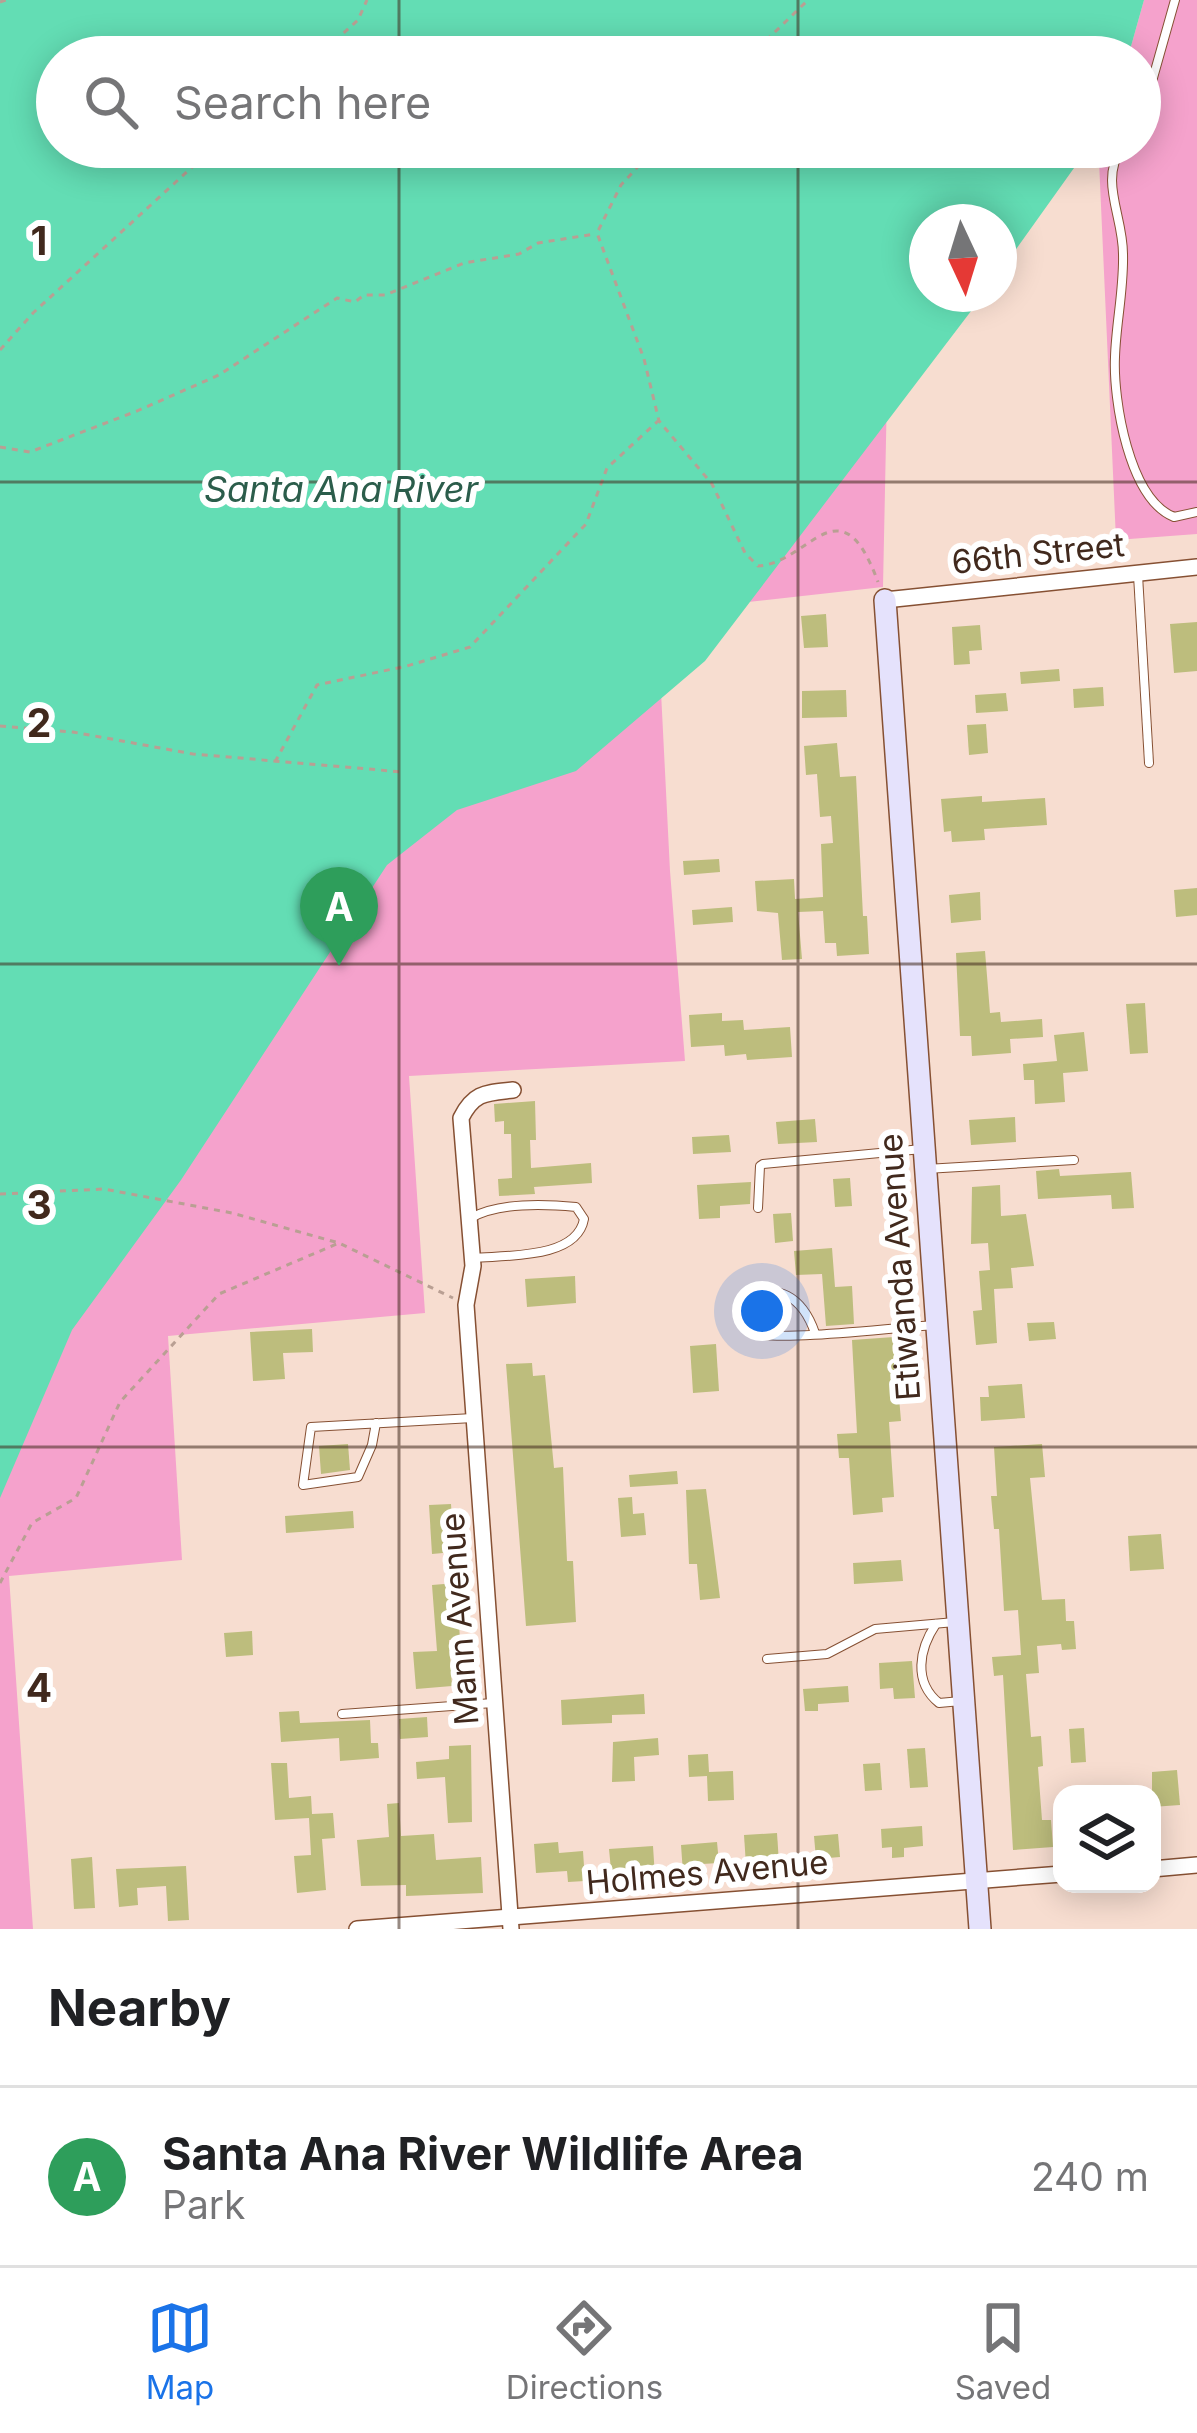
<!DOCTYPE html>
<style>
body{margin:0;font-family:Inter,sans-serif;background:#f6f6f6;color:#202124}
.controls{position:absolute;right:36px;bottom:36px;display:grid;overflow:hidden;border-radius:24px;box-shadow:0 6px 30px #0003}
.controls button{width:108px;height:108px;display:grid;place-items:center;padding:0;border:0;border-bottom:3px solid #e0e0e0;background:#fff;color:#202124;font:60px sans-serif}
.compass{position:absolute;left:909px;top:204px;width:108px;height:108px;border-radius:50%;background:#fff;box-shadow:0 6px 30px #0003;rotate:176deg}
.you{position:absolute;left:762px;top:1311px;width:42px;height:42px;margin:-30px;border:9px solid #fff;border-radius:50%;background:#1a73e8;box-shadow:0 0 0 18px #1a73e833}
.badge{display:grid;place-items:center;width:78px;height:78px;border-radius:50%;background:#1a73e8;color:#fff;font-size:39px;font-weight:700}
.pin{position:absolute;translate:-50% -99px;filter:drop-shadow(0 3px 6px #0008)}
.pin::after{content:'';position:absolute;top:63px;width:42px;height:36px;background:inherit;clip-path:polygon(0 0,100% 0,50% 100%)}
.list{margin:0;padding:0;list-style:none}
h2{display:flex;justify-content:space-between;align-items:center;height:156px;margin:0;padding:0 48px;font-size:51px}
h2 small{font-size:39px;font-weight:400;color:#757577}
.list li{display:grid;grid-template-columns:78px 1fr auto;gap:36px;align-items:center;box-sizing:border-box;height:180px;padding:0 48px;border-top:3px solid #e0e0e0}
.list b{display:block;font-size:45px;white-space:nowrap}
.list p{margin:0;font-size:39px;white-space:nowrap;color:#757577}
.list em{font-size:39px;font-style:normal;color:#757577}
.icon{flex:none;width:66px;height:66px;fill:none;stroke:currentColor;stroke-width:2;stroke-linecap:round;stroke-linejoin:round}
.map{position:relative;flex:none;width:1197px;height:1929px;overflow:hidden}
.search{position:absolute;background:#fff;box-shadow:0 6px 30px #0003;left:36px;right:36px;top:36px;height:132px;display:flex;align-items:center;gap:30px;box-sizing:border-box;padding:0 42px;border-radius:66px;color:#757577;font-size:45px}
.sheet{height:336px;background:#fff}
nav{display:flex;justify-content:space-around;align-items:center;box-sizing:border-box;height:168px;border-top:3px solid #e0e0e0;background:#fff;font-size:33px;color:#757577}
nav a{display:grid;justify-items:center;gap:6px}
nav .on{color:#1a73e8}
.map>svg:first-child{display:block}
.green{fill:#f5a2cc}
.water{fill:#63ddb4}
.building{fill:#bdbd7d}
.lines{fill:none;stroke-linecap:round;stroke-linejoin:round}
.lane-casing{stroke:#865033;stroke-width:10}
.street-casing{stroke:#865033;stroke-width:18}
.secondary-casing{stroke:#865033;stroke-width:24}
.path{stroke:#b99f93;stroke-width:3;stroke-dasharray:6 6;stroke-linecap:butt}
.lane{stroke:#fff;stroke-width:8}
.street{stroke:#fff;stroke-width:15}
.secondary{stroke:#e5e2fc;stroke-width:21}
.grid{fill:none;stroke:#41291d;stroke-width:3;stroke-opacity:0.55}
.labels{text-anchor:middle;stroke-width:12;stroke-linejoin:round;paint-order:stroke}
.street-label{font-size:33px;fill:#41291d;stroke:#fff}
.water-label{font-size:36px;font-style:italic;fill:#2b5d4b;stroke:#fff}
.grid-label{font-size:39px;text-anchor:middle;font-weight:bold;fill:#41291d;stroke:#fff;stroke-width:12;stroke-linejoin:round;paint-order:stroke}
</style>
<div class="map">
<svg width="1197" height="1929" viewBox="0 0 1197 1929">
<rect width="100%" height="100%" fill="#f7ddd0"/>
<g class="green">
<path d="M0 0 57 57V147H892L883 587 657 612 670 871 685 1061 409 1076 425 1313 168 1336 182 1560 9 1576 33 1929H0Z"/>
<path d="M1144 0H1197V534L1116 540 1099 161 1103 147H1140V57H1128Z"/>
</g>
<path class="water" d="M0 0H1144L1128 57H57V147H1089L999 273V222H927V294H984L705 661 576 771 457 810 387 865 181 1180 72 1330 0 1498Z"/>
<g class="building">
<path d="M826 614 828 647 804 648 801 616Z"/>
<path d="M1197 622V671L1174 673 1170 624Z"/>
<path d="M980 625 982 650 969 651 970 664 954 665 952 627Z"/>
<path d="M1059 669 1060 681 1021 684 1020 672Z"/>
<path d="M1103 687 1104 706 1074 708 1073 689Z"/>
<path d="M846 690 847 717 802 718V691Z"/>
<path d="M1006 693 1008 711 976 713 975 695Z"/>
<path d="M986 724 988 753 969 755 967 725Z"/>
<path d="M837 743 840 777 856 776 863 916H867L869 954 837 956 836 943H825L823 911 798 912 802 959 782 960 778 913 757 911 755 881 794 879 795 899 823 897 821 844 833 843 831 816 820 817 817 774 806 775 804 746Z"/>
<path d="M982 796V802L1045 798 1047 825 984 829 985 840 952 842 951 831 944 832 941 799Z"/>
<path d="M719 859 720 872 684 875 683 861Z"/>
<path d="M1197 888V915L1176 917 1174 890Z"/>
<path d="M980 892 981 920 951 923 949 895Z"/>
<path d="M732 907 733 922 693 925 692 910Z"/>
<path d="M985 951 990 1013 1000 1012 1001 1022 1042 1019 1043 1037 1010 1039 1011 1053 972 1056 971 1036H960L956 953Z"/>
<path d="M1145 1003 1148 1053 1130 1054 1126 1004Z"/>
<path d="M722 1013V1021L743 1020 744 1030 790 1027 792 1057 747 1060 746 1054 725 1056 724 1045 691 1047 689 1015Z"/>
<path d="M1084 1032 1088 1071 1063 1073 1065 1102 1035 1104 1034 1080H1024L1023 1064 1057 1061 1054 1035Z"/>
<path d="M535 1101 536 1140H530L531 1168 591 1163 592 1183 534 1187 535 1194 499 1196 498 1179 512 1178 511 1134H504V1121L495 1122 494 1104Z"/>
<path d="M1015 1117 1016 1142 971 1145 969 1120Z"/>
<path d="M815 1119 817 1142 778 1144 776 1122Z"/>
<path d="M729 1135 731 1152 693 1154 692 1137Z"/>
<path d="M1059 1169 1060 1176 1131 1172 1134 1208 1112 1209 1111 1195 1038 1199 1036 1171Z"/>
<path d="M850 1178 852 1206 835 1207 833 1179Z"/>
<path d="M751 1182 750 1204 720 1206V1218L699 1219 697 1185Z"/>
<path d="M1000 1185 1001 1216 1026 1214 1034 1266 1011 1268 1013 1288 994 1289 997 1343 976 1345 973 1311 982 1310 979 1271 990 1270 988 1243 971 1244 972 1187Z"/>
<path d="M791 1213 793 1241 775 1243 773 1214Z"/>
<path d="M832 1248 835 1287 852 1286 854 1324 826 1326 822 1274 796 1275 794 1251Z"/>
<path d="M575 1276 576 1303 527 1307 525 1279Z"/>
<path d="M1054 1322 1056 1339 1029 1341 1027 1323Z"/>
<path d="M312 1329 313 1352 283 1353 285 1379 253 1381 250 1332Z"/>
<path d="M894 1337 901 1421 889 1422 894 1497 882 1498 883 1512 853 1515 849 1458H839L837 1434 857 1433 852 1340Z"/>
<path d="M716 1344 719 1391 693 1393 690 1346Z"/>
<path d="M532 1363 533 1376 545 1375 554 1468 563 1467 567 1561H573L576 1622 526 1626 506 1364Z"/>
<path d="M1022 1384 1025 1418 981 1421 980 1397H989L988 1386Z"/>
<path d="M348 1444 350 1470 321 1474 319 1446Z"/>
<path d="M1042 1444 1045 1477 1030 1478 1042 1600 1065 1599 1066 1621H1074L1076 1649 1062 1650 1061 1644 1037 1646 1039 1673 1026 1674 1031 1737 1041 1736 1043 1766 1038 1767 1042 1820H1051L1053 1847 1013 1850 1003 1675 994 1676 992 1657 1021 1655 1018 1610 1004 1611 999 1529H994L991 1496H997L994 1447Z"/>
<path d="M677 1471 678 1484 630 1487 629 1475Z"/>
<path d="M706 1489 720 1598 700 1600 697 1564H689L686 1490Z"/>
<path d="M632 1497 633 1514 644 1513 646 1535 621 1537 618 1498Z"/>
<path d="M451 1504 454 1552 432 1554 429 1505Z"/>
<path d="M353 1511 354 1528 286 1533 285 1516Z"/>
<path d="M1161 1534 1164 1569 1130 1571 1128 1536Z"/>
<path d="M901 1560 903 1581 854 1584 853 1563Z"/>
<path d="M456 1583 460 1639 449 1640 452 1686 416 1689 413 1652 437 1651 432 1585Z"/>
<path d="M252 1631 253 1655 226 1657 224 1633Z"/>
<path d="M912 1661 915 1698 894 1699 893 1688 880 1689 879 1663Z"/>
<path d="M848 1686 849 1702 818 1704V1711H805L803 1689Z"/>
<path d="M644 1694 645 1714 612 1715V1723L562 1725 561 1700Z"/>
<path d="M299 1711 300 1723 370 1720 371 1743H378L379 1758 340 1761 339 1738 281 1742 279 1712Z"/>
<path d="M427 1717 428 1737 400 1739 399 1719Z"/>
<path d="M1084 1728 1086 1762 1071 1763 1069 1729Z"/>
<path d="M658 1738 659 1755 634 1757 635 1781 612 1782 613 1742Z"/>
<path d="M471 1745 472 1822 448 1823 445 1777 417 1779 416 1762 449 1759V1746Z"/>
<path d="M925 1748 928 1787 910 1788 907 1749Z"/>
<path d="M708 1754 709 1772 733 1771 734 1800 708 1801 707 1776 689 1777 688 1755Z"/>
<path d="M271 1763H287L289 1798 311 1796 312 1814 333 1813 335 1838 322 1839 326 1890 297 1893 294 1856 311 1855 309 1818 275 1820Z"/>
<path d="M880 1763 882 1790 865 1791 863 1764Z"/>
<path d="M1177 1770 1180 1805 1152 1807V1772Z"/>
<path d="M399 1803 401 1836 434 1834 436 1860 481 1857 483 1893 406 1896V1885L361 1886 357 1840 389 1837 387 1804Z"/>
<path d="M922 1826 923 1846 904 1848V1857L892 1858V1847L882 1848 881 1829Z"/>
<path d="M777 1833 779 1863 746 1865 744 1835Z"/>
<path d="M838 1834 840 1857 816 1859 814 1836Z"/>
<path d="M558 1842 559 1853 583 1851 585 1881 568 1882 567 1871 536 1873 534 1844Z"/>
<path d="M717 1842 719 1863 702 1864 703 1872 683 1873 681 1845Z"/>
<path d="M653 1846 655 1877 637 1878V1868L611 1870 609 1849Z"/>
<path d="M92 1857 95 1908 74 1909 71 1859Z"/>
<path d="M186 1866 189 1920 168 1921 166 1886 137 1888 138 1905 119 1907 116 1869Z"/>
</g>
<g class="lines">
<g class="lane-casing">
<g id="lane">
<path d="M1140 124 1175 0"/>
<path d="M1122 147C1099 181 1123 215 1123 254 1124 289 1116 323 1115 357 1113 400 1129 499 1174 517L1197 512"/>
<path d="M1138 575 1149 763"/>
<path d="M926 1169 1074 1160"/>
<path d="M758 1208 760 1166 763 1164 922 1149"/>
<path d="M471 1218C499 1202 545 1204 576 1207L584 1219C577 1259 507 1255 474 1258"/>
<path d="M815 1333C803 1298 777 1279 741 1301 737 1314 741 1327 754 1333 775 1342 902 1327 934 1325"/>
<path d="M376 1423 372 1445 358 1477 303 1485 311 1427 473 1418"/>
<path d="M936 1624C919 1649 913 1682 939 1703L961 1701"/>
<path d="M767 1659 827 1654 875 1629 955 1622"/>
<path d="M342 1714 493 1703"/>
</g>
</g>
<g class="street-casing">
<g id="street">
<path d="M885 600 1197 567"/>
<path d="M1152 1869 1197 1865"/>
<path d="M357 1929 1062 1874"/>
<path d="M511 1929 466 1305 473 1266 461 1118C474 1092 486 1093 513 1090"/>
</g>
</g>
<g class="secondary-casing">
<path id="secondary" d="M885 600 980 1929"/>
</g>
<g class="path">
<path d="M0 2 6 0"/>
<path d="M317 57 358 20 367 0"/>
<path d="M749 57 808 0"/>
<path d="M656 147 621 185 597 233 644 359 659 421 712 484 745 553 758 566C810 563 840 479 878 582"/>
<path d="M0 350 33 313 214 147"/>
<path d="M0 447 30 452 137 411 219 375 337 298 355 302 364 295H385L464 263 519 254 538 243 595 234"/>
<path d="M0 726 73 732 193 754 403 772"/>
<path d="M275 762 317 685 407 666 470 647 586 524 607 468 658 421"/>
<path d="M0 1194 104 1189 232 1213 339 1243 453 1298"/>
<path d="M0 1583 32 1523 76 1498 120 1402 219 1294 339 1243"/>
</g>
<use href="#lane" class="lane"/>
<use href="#street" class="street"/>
<use href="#secondary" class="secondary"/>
</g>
<path class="grid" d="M399 0V57M798 0V57M399 147V1929M798 147V1929M0 482H1197M0 964H1197M0 1447H1197"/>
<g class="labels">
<g class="street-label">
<text transform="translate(1038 553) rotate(-6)" y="12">66th Street</text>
<text transform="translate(899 1267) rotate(-94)" y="12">Etiwanda Avenue</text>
<text transform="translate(459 1619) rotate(-94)" y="12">Mann Avenue</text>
<text transform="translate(707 1872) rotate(-5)" y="12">Holmes Avenue</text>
</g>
<g class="water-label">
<text x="341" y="502">Santa Ana River</text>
</g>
</g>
<g class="grid-label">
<text x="39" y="255">1</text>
<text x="39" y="737">2</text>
<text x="39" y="1219">3</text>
<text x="39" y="1702">4</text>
</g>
</svg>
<div class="controls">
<button><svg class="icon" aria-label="layers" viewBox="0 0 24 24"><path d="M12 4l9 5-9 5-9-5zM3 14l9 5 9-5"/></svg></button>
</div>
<svg class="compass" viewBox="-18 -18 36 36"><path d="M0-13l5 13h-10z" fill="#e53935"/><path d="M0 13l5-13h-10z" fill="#757577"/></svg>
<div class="you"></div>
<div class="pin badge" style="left:339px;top:966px;background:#2e9e5b">A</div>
<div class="search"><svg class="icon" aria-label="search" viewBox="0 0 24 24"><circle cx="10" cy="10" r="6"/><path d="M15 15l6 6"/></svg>Search here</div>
</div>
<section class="sheet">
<h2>Nearby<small></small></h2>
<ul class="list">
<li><span class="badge" style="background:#2e9e5b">A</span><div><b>Santa Ana River Wildlife Area</b><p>Park</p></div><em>240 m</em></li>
</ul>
</section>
<nav>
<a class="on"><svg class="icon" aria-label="map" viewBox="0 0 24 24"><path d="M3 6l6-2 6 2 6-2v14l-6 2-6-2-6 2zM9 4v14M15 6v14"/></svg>Map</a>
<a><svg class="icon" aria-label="directions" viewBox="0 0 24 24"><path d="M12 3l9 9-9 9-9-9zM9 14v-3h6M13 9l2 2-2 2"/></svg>Directions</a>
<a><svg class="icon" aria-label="saved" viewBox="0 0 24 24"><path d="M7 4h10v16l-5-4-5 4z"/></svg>Saved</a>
</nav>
